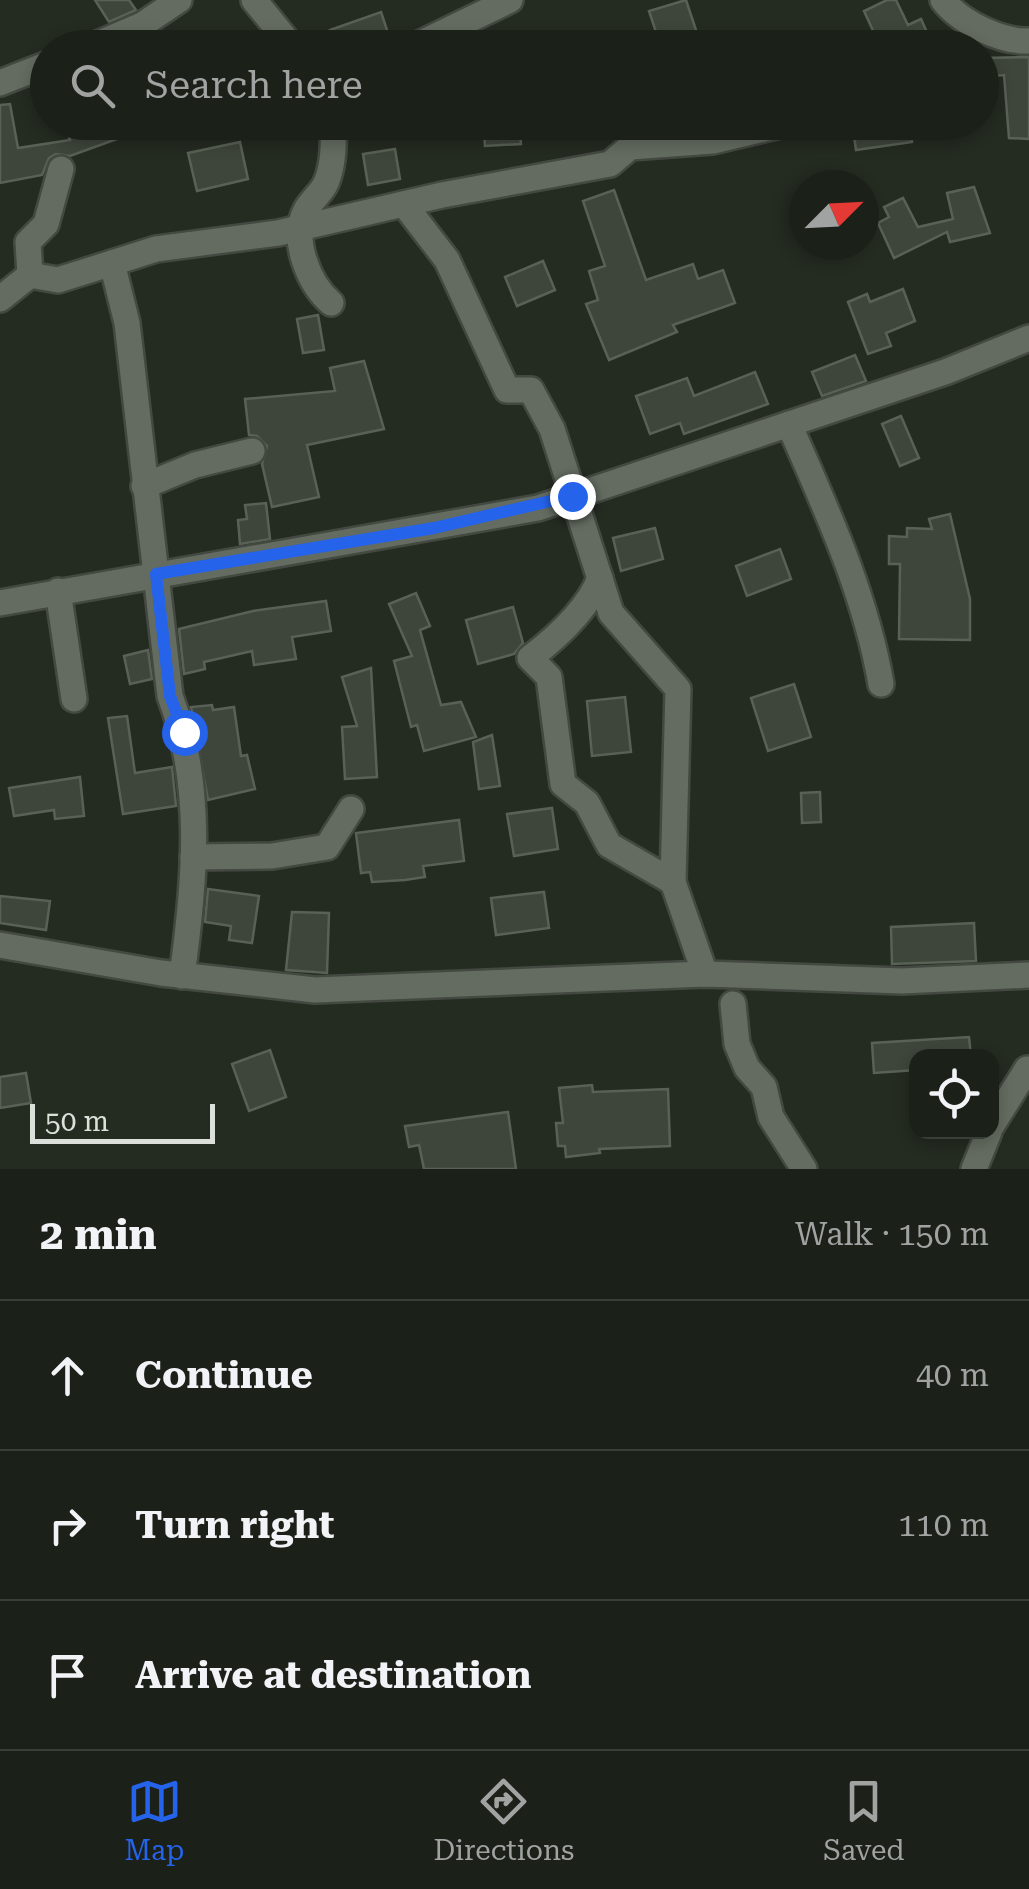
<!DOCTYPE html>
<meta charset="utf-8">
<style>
body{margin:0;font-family:"Roboto Serif",serif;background:#242822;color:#f1f3f6}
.controls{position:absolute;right:30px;bottom:30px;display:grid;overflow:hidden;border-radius:20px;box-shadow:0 5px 15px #0003}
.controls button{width:90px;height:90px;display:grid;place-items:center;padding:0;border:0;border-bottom:2px solid #393e38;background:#1b2019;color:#f1f3f6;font:50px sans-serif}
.compass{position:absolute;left:789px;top:170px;width:90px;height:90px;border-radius:50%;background:#1b2019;box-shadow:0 5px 15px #0003;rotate:66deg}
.scale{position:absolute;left:30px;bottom:25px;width:185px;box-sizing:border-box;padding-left:10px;border:5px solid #dbe0da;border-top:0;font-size:28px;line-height:35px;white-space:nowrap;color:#dbe0da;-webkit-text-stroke:8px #242b21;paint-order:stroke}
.stop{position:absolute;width:30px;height:30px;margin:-22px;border:8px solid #2563eb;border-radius:50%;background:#fff}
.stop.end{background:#2563eb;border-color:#fff;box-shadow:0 2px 10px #0008}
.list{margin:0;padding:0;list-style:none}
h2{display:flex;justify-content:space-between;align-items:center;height:130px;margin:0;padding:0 40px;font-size:42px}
h2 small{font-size:32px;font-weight:400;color:#a0a3a2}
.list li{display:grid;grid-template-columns:65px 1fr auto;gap:30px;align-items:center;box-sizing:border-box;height:150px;padding:0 40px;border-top:2px solid #393e38}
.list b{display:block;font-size:38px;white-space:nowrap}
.list em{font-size:32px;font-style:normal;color:#a0a3a2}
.icon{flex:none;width:55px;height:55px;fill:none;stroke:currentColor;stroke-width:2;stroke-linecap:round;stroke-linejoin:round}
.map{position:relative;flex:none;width:1029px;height:1169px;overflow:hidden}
.search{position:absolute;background:#1b2019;box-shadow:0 5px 15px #0003;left:30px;right:30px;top:30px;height:110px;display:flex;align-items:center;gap:25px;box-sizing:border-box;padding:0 35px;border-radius:55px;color:#a0a3a2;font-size:38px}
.sheet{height:580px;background:#1b2019}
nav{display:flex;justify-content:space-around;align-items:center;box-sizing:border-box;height:140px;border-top:2px solid #393e38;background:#1b2019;font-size:28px;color:#a0a3a2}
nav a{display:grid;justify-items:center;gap:5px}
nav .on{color:#2563eb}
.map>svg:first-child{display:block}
.building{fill:#3e453b;stroke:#596156;stroke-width:2.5}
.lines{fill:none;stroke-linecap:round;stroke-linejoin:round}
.minor-casing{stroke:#434841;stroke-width:30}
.minor{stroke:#646c61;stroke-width:25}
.route{stroke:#2563eb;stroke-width:12}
</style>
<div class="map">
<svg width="1029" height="1169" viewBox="0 0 1029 1169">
<rect width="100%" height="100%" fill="#242b21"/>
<g class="building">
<path d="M95 0H129L136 10 109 22Z"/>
<path d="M686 0 702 48H620L656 32 649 11Z"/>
<path d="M887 0H896L908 25 921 19 934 48H881L864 11Z"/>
<path d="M381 12 393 48H337L330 30Z"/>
<path d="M1029 57V139L1009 138 1004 75 982 77V58Z"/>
<path d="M10 104 18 148 70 140 64 122H111L117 139 70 156 56 154 49 158 42 175 0 183V105Z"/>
<path d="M483 122H519L521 144 485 146Z"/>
<path d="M852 122H909L912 142 856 150Z"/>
<path d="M240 142 248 179 197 191 188 153Z"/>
<path d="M395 149 400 179 368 185 363 154Z"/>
<path d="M974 187 990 233 950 242 947 232 894 258 878 223 889 217 884 207 903 198 918 227 953 219 947 193Z"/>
<path d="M614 190 646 280 693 264 698 279 723 270 735 303 673 325 677 332 609 360 586 304 598 300 589 271 605 266 583 201Z"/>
<path d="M543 261 555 290 517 306 505 277Z"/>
<path d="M903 289 915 321 886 333 891 346 868 354 848 302 867 294 870 302Z"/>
<path d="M318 315 324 350 303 353 297 319Z"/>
<path d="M855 355 866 381 822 396 812 372Z"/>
<path d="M364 361 384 429 307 445 319 497 272 507 262 464 267 446 257 436 249 435 245 399 335 391 330 368Z"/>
<path d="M755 372 768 404 684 434 680 423 650 434 636 396 687 378 694 396Z"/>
<path d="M901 416 919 458 900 466 882 424Z"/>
<path d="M266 503 270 539 240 544 238 520 247 519 245 505Z"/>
<path d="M950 514 970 599V640L899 639 900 564H889V536L907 537V528L932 529 929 519Z"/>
<path d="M655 528 663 559 621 571 613 538Z"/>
<path d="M780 549 791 579 747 596 736 566Z"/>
<path d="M416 593 430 626 420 630 441 705 461 702 476 737 424 751 417 725 411 727 394 661 412 656 389 604Z"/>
<path d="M326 601 331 631 292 637 296 659 254 665 252 651 204 662 205 669 184 674 179 629 253 611Z"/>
<path d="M513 607 523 643 514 654 478 664 466 620Z"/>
<path d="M148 650 152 679 130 684 124 656Z"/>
<path d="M371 668 377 777 345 779 342 727 357 726 342 677Z"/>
<path d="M794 684 811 737 768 751 751 698Z"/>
<path d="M625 697 631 752 592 756 587 701Z"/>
<path d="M212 705 213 710 234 707 241 756 247 755 255 789 208 800 191 707Z"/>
<path d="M127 716 135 773 172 767 176 806 123 814 108 718Z"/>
<path d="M492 735 500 786 479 789 473 742Z"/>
<path d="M80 777 84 816 55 819 54 810 14 816 9 788Z"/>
<path d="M820 792 821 822 802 823 801 793Z"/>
<path d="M552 808 558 849 514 856 507 814Z"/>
<path d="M459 820 464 861 423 866 425 877 405 880 372 882 370 872 361 873 356 833Z"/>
<path d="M208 889 259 896 252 943 229 940 231 926 205 922Z"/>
<path d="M544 892 549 928 496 935 491 898Z"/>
<path d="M0 896 50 901 46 930 0 923Z"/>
<path d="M292 912 329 913 327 973 286 970Z"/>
<path d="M974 923 976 961 892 964 891 927Z"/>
<path d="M969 1037 971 1056H916V1070L874 1073 872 1043Z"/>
<path d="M270 1050 286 1097 249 1111 232 1064Z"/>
<path d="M26 1073 31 1103 0 1108V1077Z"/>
<path d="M592 1085 593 1092 668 1089 670 1146 599 1149 600 1153 566 1157 565 1146H558L556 1123H563L559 1088Z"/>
<path d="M508 1112 516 1169H424L419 1145 409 1147 405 1126Z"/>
</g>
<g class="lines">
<g class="minor-casing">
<g id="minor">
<path d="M254 0 293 48"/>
<path d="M943 0C960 22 1000 42 1029 41"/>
<path d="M88 48 142 25 179 0"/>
<path d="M411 48 510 0"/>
<path d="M0 83 48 64"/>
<path d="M404 204 447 260 507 390H531L552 429 611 613 678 689 673 882 705 974"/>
<path d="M30 275 28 242 46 224 61 169"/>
<path d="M0 299 30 275 58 280 112 263"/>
<path d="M331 303C309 284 290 239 306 210 311 201 320 194 325 185 334 167 334 142 333 122"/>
<path d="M789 424C826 509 865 592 881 684"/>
<path d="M144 486 195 465 252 451"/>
<path d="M600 578C588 609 556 638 530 658L549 677 563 784 587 803 609 845 673 882"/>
<path d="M58 591 74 699"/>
<path d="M0 603 538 508 945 372 1029 338"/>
<path d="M193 857 272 856 327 847 351 809"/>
<path d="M0 945 161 973 315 990 705 974 902 981 1029 975"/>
<path d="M182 976C195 882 204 786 170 696L127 323 112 263 156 249 278 233 442 195 610 164 630 147 713 141 793 122"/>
<path d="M733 1004 737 1044 747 1068 764 1087 771 1117 804 1169"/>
<path d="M992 1125 1027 1069"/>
<path d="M974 1169 989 1132"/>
</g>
</g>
<use href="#minor" class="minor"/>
</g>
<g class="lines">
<path class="route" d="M184 732 170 696 156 574 434 528 572 496"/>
</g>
</svg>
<div class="controls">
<button><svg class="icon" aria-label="locate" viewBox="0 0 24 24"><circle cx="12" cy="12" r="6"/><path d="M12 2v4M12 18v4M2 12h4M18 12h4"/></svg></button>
</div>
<svg class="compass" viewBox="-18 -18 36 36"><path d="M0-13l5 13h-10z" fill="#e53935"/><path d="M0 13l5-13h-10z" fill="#a0a3a2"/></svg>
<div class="scale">50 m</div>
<div class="stop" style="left:184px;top:732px"></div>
<div class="stop end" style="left:572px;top:496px"></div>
<div class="search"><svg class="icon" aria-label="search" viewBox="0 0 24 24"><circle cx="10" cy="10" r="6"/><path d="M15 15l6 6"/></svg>Search here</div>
</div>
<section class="sheet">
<h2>2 min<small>Walk · 150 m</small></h2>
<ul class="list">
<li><svg class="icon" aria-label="ahead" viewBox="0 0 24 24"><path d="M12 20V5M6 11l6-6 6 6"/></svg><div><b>Continue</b></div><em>40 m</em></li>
<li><svg class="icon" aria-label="right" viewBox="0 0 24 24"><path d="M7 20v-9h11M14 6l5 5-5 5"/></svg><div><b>Turn right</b></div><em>110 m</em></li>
<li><svg class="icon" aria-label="arrive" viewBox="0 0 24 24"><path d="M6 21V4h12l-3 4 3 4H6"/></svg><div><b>Arrive at destination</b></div></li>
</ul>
</section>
<nav>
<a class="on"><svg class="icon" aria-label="map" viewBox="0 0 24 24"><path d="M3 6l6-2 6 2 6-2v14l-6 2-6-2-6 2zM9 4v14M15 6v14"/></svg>Map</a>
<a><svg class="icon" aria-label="directions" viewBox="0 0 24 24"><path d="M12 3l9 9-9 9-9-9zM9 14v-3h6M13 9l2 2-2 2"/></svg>Directions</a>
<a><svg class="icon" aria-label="saved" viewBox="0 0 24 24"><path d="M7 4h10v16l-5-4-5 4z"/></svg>Saved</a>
</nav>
